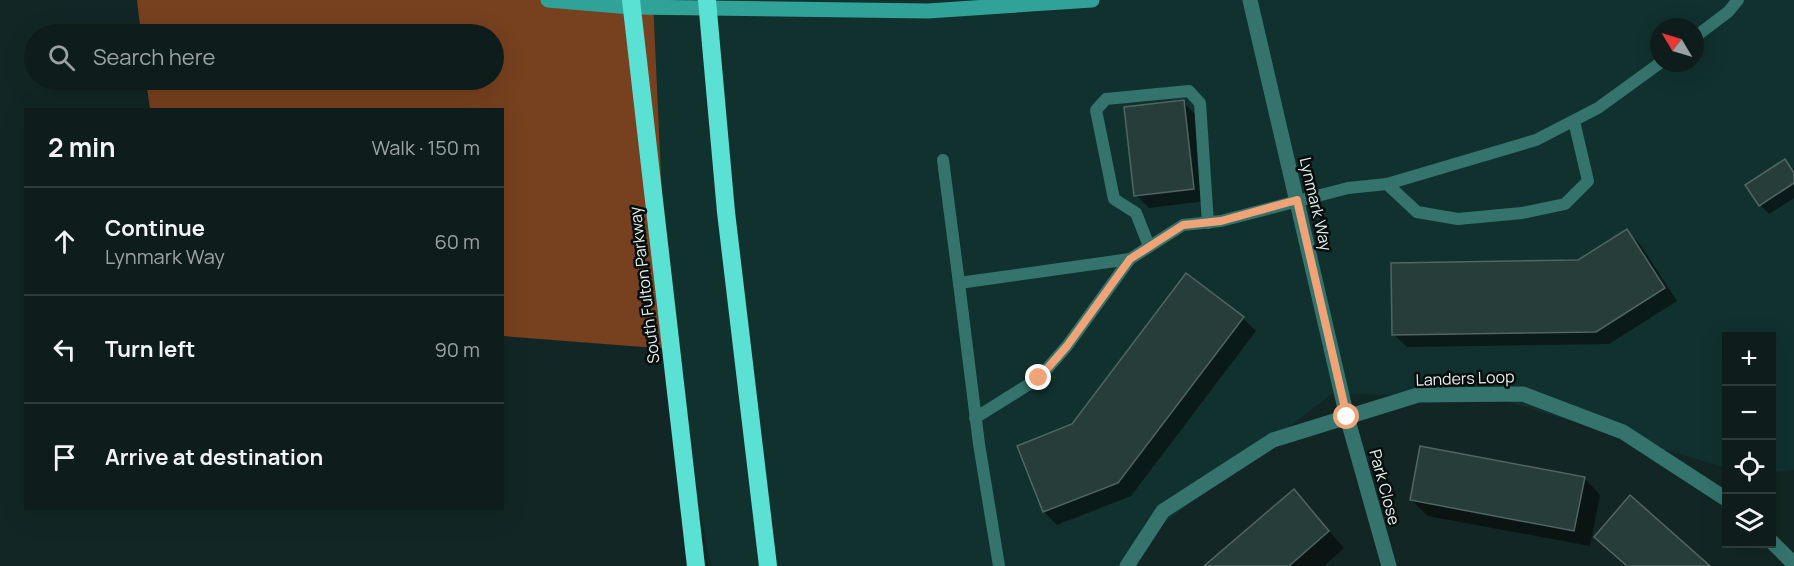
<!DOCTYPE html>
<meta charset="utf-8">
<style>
body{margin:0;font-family:Manrope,sans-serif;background:#172625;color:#f1f3f6}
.controls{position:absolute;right:18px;bottom:18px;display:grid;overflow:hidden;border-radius:0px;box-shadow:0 6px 24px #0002}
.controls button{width:54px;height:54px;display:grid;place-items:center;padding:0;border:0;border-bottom:2px solid #2e3b3b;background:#0e1d1c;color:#f1f3f6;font:30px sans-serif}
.compass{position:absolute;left:1650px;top:18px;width:54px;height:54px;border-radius:50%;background:#0e1d1c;box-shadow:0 6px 24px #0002;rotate:308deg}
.stop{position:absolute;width:18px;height:18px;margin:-14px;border:4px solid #efa377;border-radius:50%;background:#fff}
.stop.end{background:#efa377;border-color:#fff;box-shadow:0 2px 6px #0008}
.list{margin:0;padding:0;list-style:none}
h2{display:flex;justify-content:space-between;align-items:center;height:78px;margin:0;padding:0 24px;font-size:26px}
h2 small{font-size:20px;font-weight:400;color:#9ba2a3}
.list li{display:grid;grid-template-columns:39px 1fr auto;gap:18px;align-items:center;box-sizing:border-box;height:108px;padding:0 24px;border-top:2px solid #2e3b3b}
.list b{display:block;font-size:22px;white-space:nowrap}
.list p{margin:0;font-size:20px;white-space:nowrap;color:#9ba2a3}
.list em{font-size:20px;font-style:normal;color:#9ba2a3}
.icon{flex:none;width:33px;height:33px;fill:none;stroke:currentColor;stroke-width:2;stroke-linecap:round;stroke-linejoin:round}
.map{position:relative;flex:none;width:1794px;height:566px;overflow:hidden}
.search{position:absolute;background:#0e1d1c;box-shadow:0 6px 24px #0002;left:24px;top:24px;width:480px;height:66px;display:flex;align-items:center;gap:15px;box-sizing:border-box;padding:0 21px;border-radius:33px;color:#9ba2a3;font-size:22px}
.panel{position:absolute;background:#0e1d1c;box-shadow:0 6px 24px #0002;left:24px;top:108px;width:480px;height:402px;border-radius:0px}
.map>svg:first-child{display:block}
.built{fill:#11312e;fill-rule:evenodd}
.forest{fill:#77411f}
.shadow{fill:#0007}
.building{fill:#273d3a;stroke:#4f6663;stroke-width:1.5}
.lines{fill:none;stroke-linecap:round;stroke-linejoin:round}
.lane{stroke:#34746d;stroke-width:12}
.street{stroke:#34746d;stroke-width:15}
.secondary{stroke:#30a297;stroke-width:15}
.highway{stroke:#5ae1d3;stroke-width:18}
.route{stroke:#efa377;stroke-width:8}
.labels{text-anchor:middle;stroke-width:5;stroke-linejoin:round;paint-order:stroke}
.street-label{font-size:16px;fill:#e4f1ef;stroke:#060e0d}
</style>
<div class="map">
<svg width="1794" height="566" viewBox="0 0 1794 566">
<rect width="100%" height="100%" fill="#122725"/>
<path class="built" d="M653 0H1794V470L1772 472V336H1726V468L1499 399 1333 393 1146 537 1131 566H711L669 349ZM1659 27H1695V63H1659Z"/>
<path class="forest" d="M137 0H653L669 349 503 336 502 110 150 109 146 80H494V34H141Z"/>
<g class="shadow">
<path d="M1183 102 1196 115 1206 201 1149 208 1136 195Z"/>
<path d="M1785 161 1794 170V198L1769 214 1760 205Z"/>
<path d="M1627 231 1640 244 1677 301 1609 344 1407 347 1393 334 1578 262Z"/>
<path d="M1243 318 1256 331 1131 496 1057 525 1044 512 1072 426Z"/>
<path d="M1584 478 1600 495 1590 546 1428 516 1411 500Z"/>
<path d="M1294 491 1344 548 1324 566H1207Z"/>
</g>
<g class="building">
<path d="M1184 100 1194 189 1134 196 1124 107Z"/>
<path d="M1785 159 1794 173V183L1759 206 1745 185Z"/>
<path d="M1627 229 1665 288 1596 332 1392 335 1391 263 1578 260Z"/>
<path d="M1186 273 1244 317 1118 483 1043 512 1017 446 1072 424Z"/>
<path d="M1420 446 1585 477 1574 531 1410 500Z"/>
<path d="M1294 489 1329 531 1289 566H1204Z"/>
<path d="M1630 495 1710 566H1627L1594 537Z"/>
</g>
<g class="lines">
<g class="lane">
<path d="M1695 37 1728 12 1738 0"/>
<path d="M943 160 959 283 1130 259 1183 225 1221 221 1348 188 1387 184 1536 140 1598 108 1660 63"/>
<path d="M1387 184 1417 212 1458 219 1522 213 1565 204 1588 181 1574 121"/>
<path d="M1149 246 1136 213 1114 199 1096 110 1106 99 1189 91 1200 103 1208 223"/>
<path d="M959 283 979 444 999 566"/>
<path d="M975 418 1039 378 1067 346 1130 259"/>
</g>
<g class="street">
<path d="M1250 0 1347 417 1389 566"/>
<path d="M1772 542 1794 564"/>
<path d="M1127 566 1163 511 1273 440 1418 395 1523 394 1623 432 1726 499"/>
</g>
<path class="secondary" d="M548 0 631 7 928 11 1092 0"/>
<g class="highway">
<path d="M631 0 696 566"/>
<path d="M707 0 726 212 768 566"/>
</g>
</g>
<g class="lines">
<path class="route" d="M1039 378 1067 346 1130 259 1183 225 1221 221 1297 200 1347 417"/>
</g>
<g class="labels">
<g class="street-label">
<text transform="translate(1316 204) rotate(77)" y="6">Lynmark Way</text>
<text transform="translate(644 285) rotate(-97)" y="6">South Fulton Parkway</text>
<text transform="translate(1465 378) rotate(-2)" y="6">Landers Loop</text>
<text transform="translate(1385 487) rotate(75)" y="6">Park Close</text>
</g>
</g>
</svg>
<div class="controls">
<button>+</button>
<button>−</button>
<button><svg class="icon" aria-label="locate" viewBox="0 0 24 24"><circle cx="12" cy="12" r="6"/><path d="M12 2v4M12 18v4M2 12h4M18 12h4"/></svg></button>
<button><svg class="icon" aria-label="layers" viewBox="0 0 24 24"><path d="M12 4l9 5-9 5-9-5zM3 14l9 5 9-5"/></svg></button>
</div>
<svg class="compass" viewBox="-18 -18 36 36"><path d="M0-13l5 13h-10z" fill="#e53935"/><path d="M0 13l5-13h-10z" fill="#9ba2a3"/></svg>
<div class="stop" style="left:1347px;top:417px"></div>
<div class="stop end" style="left:1039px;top:378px"></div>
<div class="search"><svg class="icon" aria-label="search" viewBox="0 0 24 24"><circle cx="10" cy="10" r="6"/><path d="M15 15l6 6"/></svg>Search here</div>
<section class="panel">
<h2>2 min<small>Walk · 150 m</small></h2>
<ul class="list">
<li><svg class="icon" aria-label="ahead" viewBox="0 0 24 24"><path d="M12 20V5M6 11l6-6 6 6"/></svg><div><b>Continue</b><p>Lynmark Way</p></div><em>60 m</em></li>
<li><svg class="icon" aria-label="left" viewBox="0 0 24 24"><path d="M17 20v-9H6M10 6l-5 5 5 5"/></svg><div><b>Turn left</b></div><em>90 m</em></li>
<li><svg class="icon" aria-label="arrive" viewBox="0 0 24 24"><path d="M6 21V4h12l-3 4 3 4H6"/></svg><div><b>Arrive at destination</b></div></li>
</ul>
</section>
</div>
